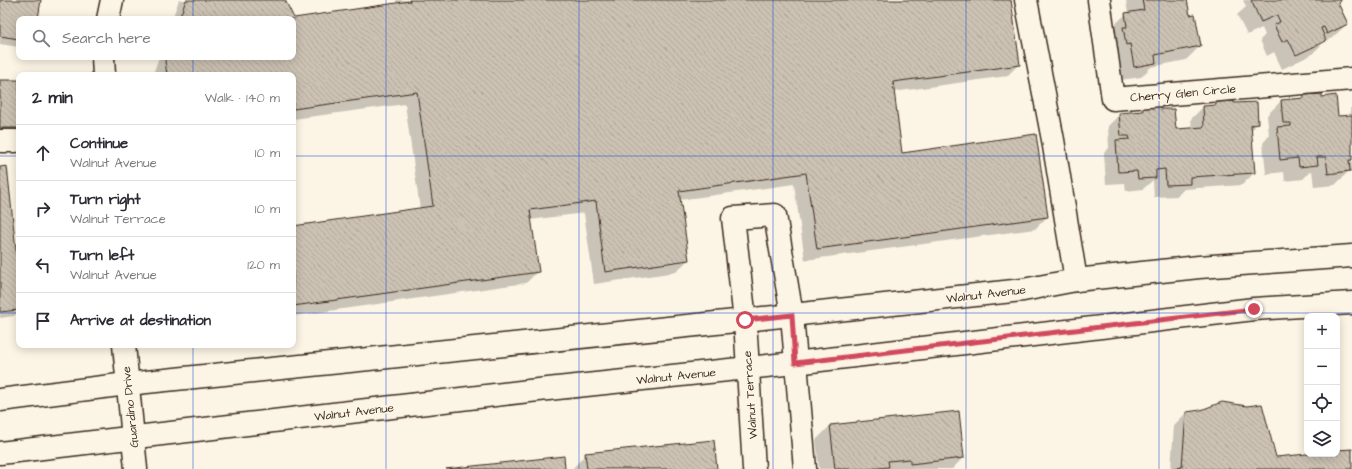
<!DOCTYPE html>
<meta charset="utf-8">
<style>
body{margin:0;font-family:"Architects Daughter",sans-serif;background:#f7f7f7;color:#2b2b33}
.controls{position:absolute;right:12px;bottom:12px;display:grid;overflow:hidden;border-radius:8px;box-shadow:0 2px 10px #0003}
.controls button{width:36px;height:36px;display:grid;place-items:center;padding:0;border:0;border-bottom:1px solid #e1e1e2;background:#fff;color:#2b2b33;font:20px sans-serif}
.stop{position:absolute;width:12px;height:12px;margin:-9px;border:3px solid #d1495b;border-radius:50%;background:#fff}
.stop.end{background:#d1495b;border-color:#fff;box-shadow:0 1px 4px #0008}
.list{margin:0;padding:0;list-style:none}
h2{display:flex;justify-content:space-between;align-items:center;height:52px;margin:0;padding:0 16px;font-size:17px}
h2 small{font-size:13px;font-weight:400;color:#7c7c81}
.list li{display:grid;grid-template-columns:26px 1fr auto;gap:12px;align-items:center;box-sizing:border-box;height:56px;padding:0 16px;border-top:1px solid #e1e1e2}
.list b{display:block;font-size:15px;white-space:nowrap}
.list p{margin:0;font-size:13px;white-space:nowrap;color:#7c7c81}
.list em{font-size:13px;font-style:normal;color:#7c7c81}
.icon{flex:none;width:22px;height:22px;fill:none;stroke:currentColor;stroke-width:2;stroke-linecap:round;stroke-linejoin:round}
.map{position:relative;flex:none;width:1352px;height:469px;overflow:hidden}
.search{position:absolute;background:#fff;box-shadow:0 2px 10px #0003;left:16px;top:16px;width:280px;height:44px;display:flex;align-items:center;gap:10px;box-sizing:border-box;padding:0 14px;border-radius:8px;color:#7c7c81;font-size:15px}
.panel{position:absolute;background:#fff;box-shadow:0 2px 10px #0003;left:16px;top:72px;width:280px;height:276px;border-radius:8px}
.map>svg:first-child{display:block}
.shadow{fill:#0003}
.building{fill:url(#building-back-hatch);stroke:#3b2a1e}
.lines{fill:none;stroke-linecap:round;stroke-linejoin:round}
.minor-casing{stroke:#3b2a1e;stroke-width:25}
.major-casing{stroke:#3b2a1e;stroke-width:25}
.minor{stroke:#fcf5e5;stroke-width:22}
.major{stroke:#fcf5e5;stroke-width:22}
.route{stroke:#d1495b;stroke-width:5}
.grid{fill:none;stroke:#1d4ed8;stroke-width:1;stroke-opacity:0.55}
.labels{text-anchor:middle;stroke-width:3.5;stroke-linejoin:round;paint-order:stroke}
.street-label{font-size:12px;fill:#3b2a1e;stroke:#fcf5e5}
</style>
<div class="map">
<svg width="1352" height="469" viewBox="0 0 1352 469">
<defs>
<pattern id="building-back-hatch" width="6" height="6" patternUnits="userSpaceOnUse"><rect width="6" height="6" fill="#ccc2b3"/><path d="M-1 5l2 2M0 0l6 6M5-1l2 2" fill="none" stroke="#b0a79a"/></pattern>
</defs>
<rect width="100%" height="100%" fill="#fcf5e5"/>
<filter id="ink" filterUnits="userSpaceOnUse"><feTurbulence type="fractalNoise" baseFrequency=".025" numOctaves="2"/><feDisplacementMap in="SourceGraphic" scale="8" xChannelSelector="R" yChannelSelector="G"/><feConvolveMatrix kernelMatrix="1 2 1 2 8 2 1 2 1" color-interpolation-filters="sRGB"/></filter>
<g filter="url(#ink)">
<g class="shadow">
<path d="M0 0H40L37 19H19V47L0 44Z"/>
<path d="M179 0H284L293 19H172Z"/>
<path d="M396 0H1010L1019 64 1007 76 893 92 902 154 1047 217 1035 229 805 260 794 184 679 200 688 260 676 272 594 284 584 213 530 220 538 271 526 283 293 316V227L420 209 405 104 293 119V75H153V74L159 57H293V19L396 4Z"/>
<path d="M1126 0H1186L1189 16 1200 46 1186 60 1151 67 1141 77 1120 80 1111 28 1126 14H1128Z"/>
<path d="M1243 0H1338L1339 2 1337 4 1347 24 1332 38 1323 43 1311 55 1282 69 1274 52 1267 56 1260 40 1265 35 1262 28 1247 35 1237 15 1246 7Z"/>
<path d="M0 81H19V132L0 135Z"/>
<path d="M1304 96 1322 98 1337 117 1351 116 1350 109 1352 107V172H1348L1335 185 1314 187 1312 170 1303 179 1285 181 1284 172 1266 174 1263 143 1269 136 1267 115 1281 101 1301 99Z"/>
<path d="M1216 103 1233 104 1257 124 1251 131 1254 173 1242 185 1184 189 1177 196 1154 197 1153 180 1143 189 1126 191 1125 183 1106 184 1104 153 1109 148 1108 126 1120 114 1138 113 1143 108 1160 110 1175 130 1192 129 1191 119 1203 107H1212Z"/>
<path d="M0 168 19 288V311L14 316 0 318Z"/>
<path d="M1186 413 1275 458 1315 454H1337V452L1352 450V469H1171L1174 425Z"/>
<path d="M830 426 963 458 952 469H819L816 440Z"/>
<path d="M586 454 716 469H572Z"/>
</g>
<g class="building">
<path d="M0 0H41L38 19H19V39L0 36Z"/>
<path d="M186 0H285L294 18 410 1 409 0H1011L1020 65 893 82 902 153 1036 134 1048 217 817 249 806 173 679 191 689 260 605 272 596 201 530 210 539 272 293 306V226L433 206 417 92 293 109V75H167L165 61 166 57H293V19H179Z"/>
<path d="M1142 0H1187L1190 15 1195 14 1201 46 1155 55 1156 63 1134 67 1130 44 1126 45 1123 27H1127L1125 13 1144 10Z"/>
<path d="M1251 0H1340V2L1338 3 1348 24 1327 34 1324 27 1321 28 1326 41 1296 55 1288 39 1282 42 1274 25 1280 22 1277 15 1261 22Z"/>
<rect x="0" y="80" width="19" height="48"/>
<path d="M1322 94V97L1336 95 1338 116 1352 115V160H1349L1350 171 1328 174 1326 157H1317L1318 165 1299 167 1298 158 1280 160 1277 127 1291 126V123H1283L1281 100 1304 98V95Z"/>
<path d="M1234 101V103L1257 102 1258 124 1251 125 1255 173 1190 177V184L1166 185 1165 169 1156 170V178L1138 179 1137 171 1118 172 1116 140 1130 139 1129 136H1121L1119 113 1143 111 1142 107 1161 106V109H1174L1176 129 1204 127 1203 106 1216 105V102Z"/>
<path d="M7 166 19 278V310L0 312V167Z"/>
<path d="M1222 402 1247 406 1262 404 1276 457 1307 454H1337V450L1352 449V469H1166L1182 467 1186 412 1201 410Z"/>
<path d="M959 411 964 458 910 464V459L888 461 889 467 868 469H835L830 425Z"/>
<path d="M714 440 717 469H587L585 453Z"/>
<path d="M564 456 565 469H446Z"/>
</g>
<g class="lines">
<g class="minor-casing">
<g id="minor">
<path d="M1026 0 1053 140 1076 280"/>
<path d="M1099 0 1113 99 1352 79"/>
<path d="M108 19 112 0"/>
<path d="M103 57 104 75"/>
<path d="M0 141H16"/>
<path d="M124 345 136 469"/>
<path d="M754 469 745 320 733 218 775 215 792 315 805 469"/>
</g>
</g>
<g class="major-casing">
<g id="major">
<path d="M0 400 127 384 745 320 1023 290 1076 280 1199 267 1352 256"/>
<path d="M0 453 529 391 795 363 1254 309 1352 303"/>
</g>
</g>
<use href="#minor" class="minor"/>
<use href="#major" class="major"/>
</g>
</g>
<g class="lines" filter="url(#ink)">
<path class="route" d="M745 320 792 315 795 363 1254 309"/>
</g>
<path class="grid" d="M193 0V19M386 0V469M579 0V469M773 0V469M966 0V469M1159 0V469M193 57V75M0 156H19M293 156H1352M0 313H19M293 313H1352M193 345V469"/>
<g class="labels">
<g class="street-label">
<text transform="translate(1183 93) rotate(-5)" y="4">Cherry Glen Circle</text>
<text transform="translate(986 294) rotate(-7)" y="4">Walnut Avenue</text>
<text transform="translate(676 376) rotate(-6)" y="4">Walnut Avenue</text>
<text transform="translate(750 395) rotate(-94)" y="4">Walnut Terrace</text>
<text transform="translate(130 407) rotate(-96)" y="4">Guardino Drive</text>
<text transform="translate(354 412) rotate(-7)" y="4">Walnut Avenue</text>
</g>
</g>
</svg>
<div class="controls">
<button>+</button>
<button>−</button>
<button><svg class="icon" aria-label="locate" viewBox="0 0 24 24"><circle cx="12" cy="12" r="6"/><path d="M12 2v4M12 18v4M2 12h4M18 12h4"/></svg></button>
<button><svg class="icon" aria-label="layers" viewBox="0 0 24 24"><path d="M12 4l9 5-9 5-9-5zM3 14l9 5 9-5"/></svg></button>
</div>
<div class="stop" style="left:745px;top:320px"></div>
<div class="stop end" style="left:1254px;top:309px"></div>
<div class="search"><svg class="icon" aria-label="search" viewBox="0 0 24 24"><circle cx="10" cy="10" r="6"/><path d="M15 15l6 6"/></svg>Search here</div>
<section class="panel">
<h2>2 min<small>Walk · 140 m</small></h2>
<ul class="list">
<li><svg class="icon" aria-label="ahead" viewBox="0 0 24 24"><path d="M12 20V5M6 11l6-6 6 6"/></svg><div><b>Continue</b><p>Walnut Avenue</p></div><em>10 m</em></li>
<li><svg class="icon" aria-label="right" viewBox="0 0 24 24"><path d="M7 20v-9h11M14 6l5 5-5 5"/></svg><div><b>Turn right</b><p>Walnut Terrace</p></div><em>10 m</em></li>
<li><svg class="icon" aria-label="left" viewBox="0 0 24 24"><path d="M17 20v-9H6M10 6l-5 5 5 5"/></svg><div><b>Turn left</b><p>Walnut Avenue</p></div><em>120 m</em></li>
<li><svg class="icon" aria-label="arrive" viewBox="0 0 24 24"><path d="M6 21V4h12l-3 4 3 4H6"/></svg><div><b>Arrive at destination</b></div></li>
</ul>
</section>
</div>
